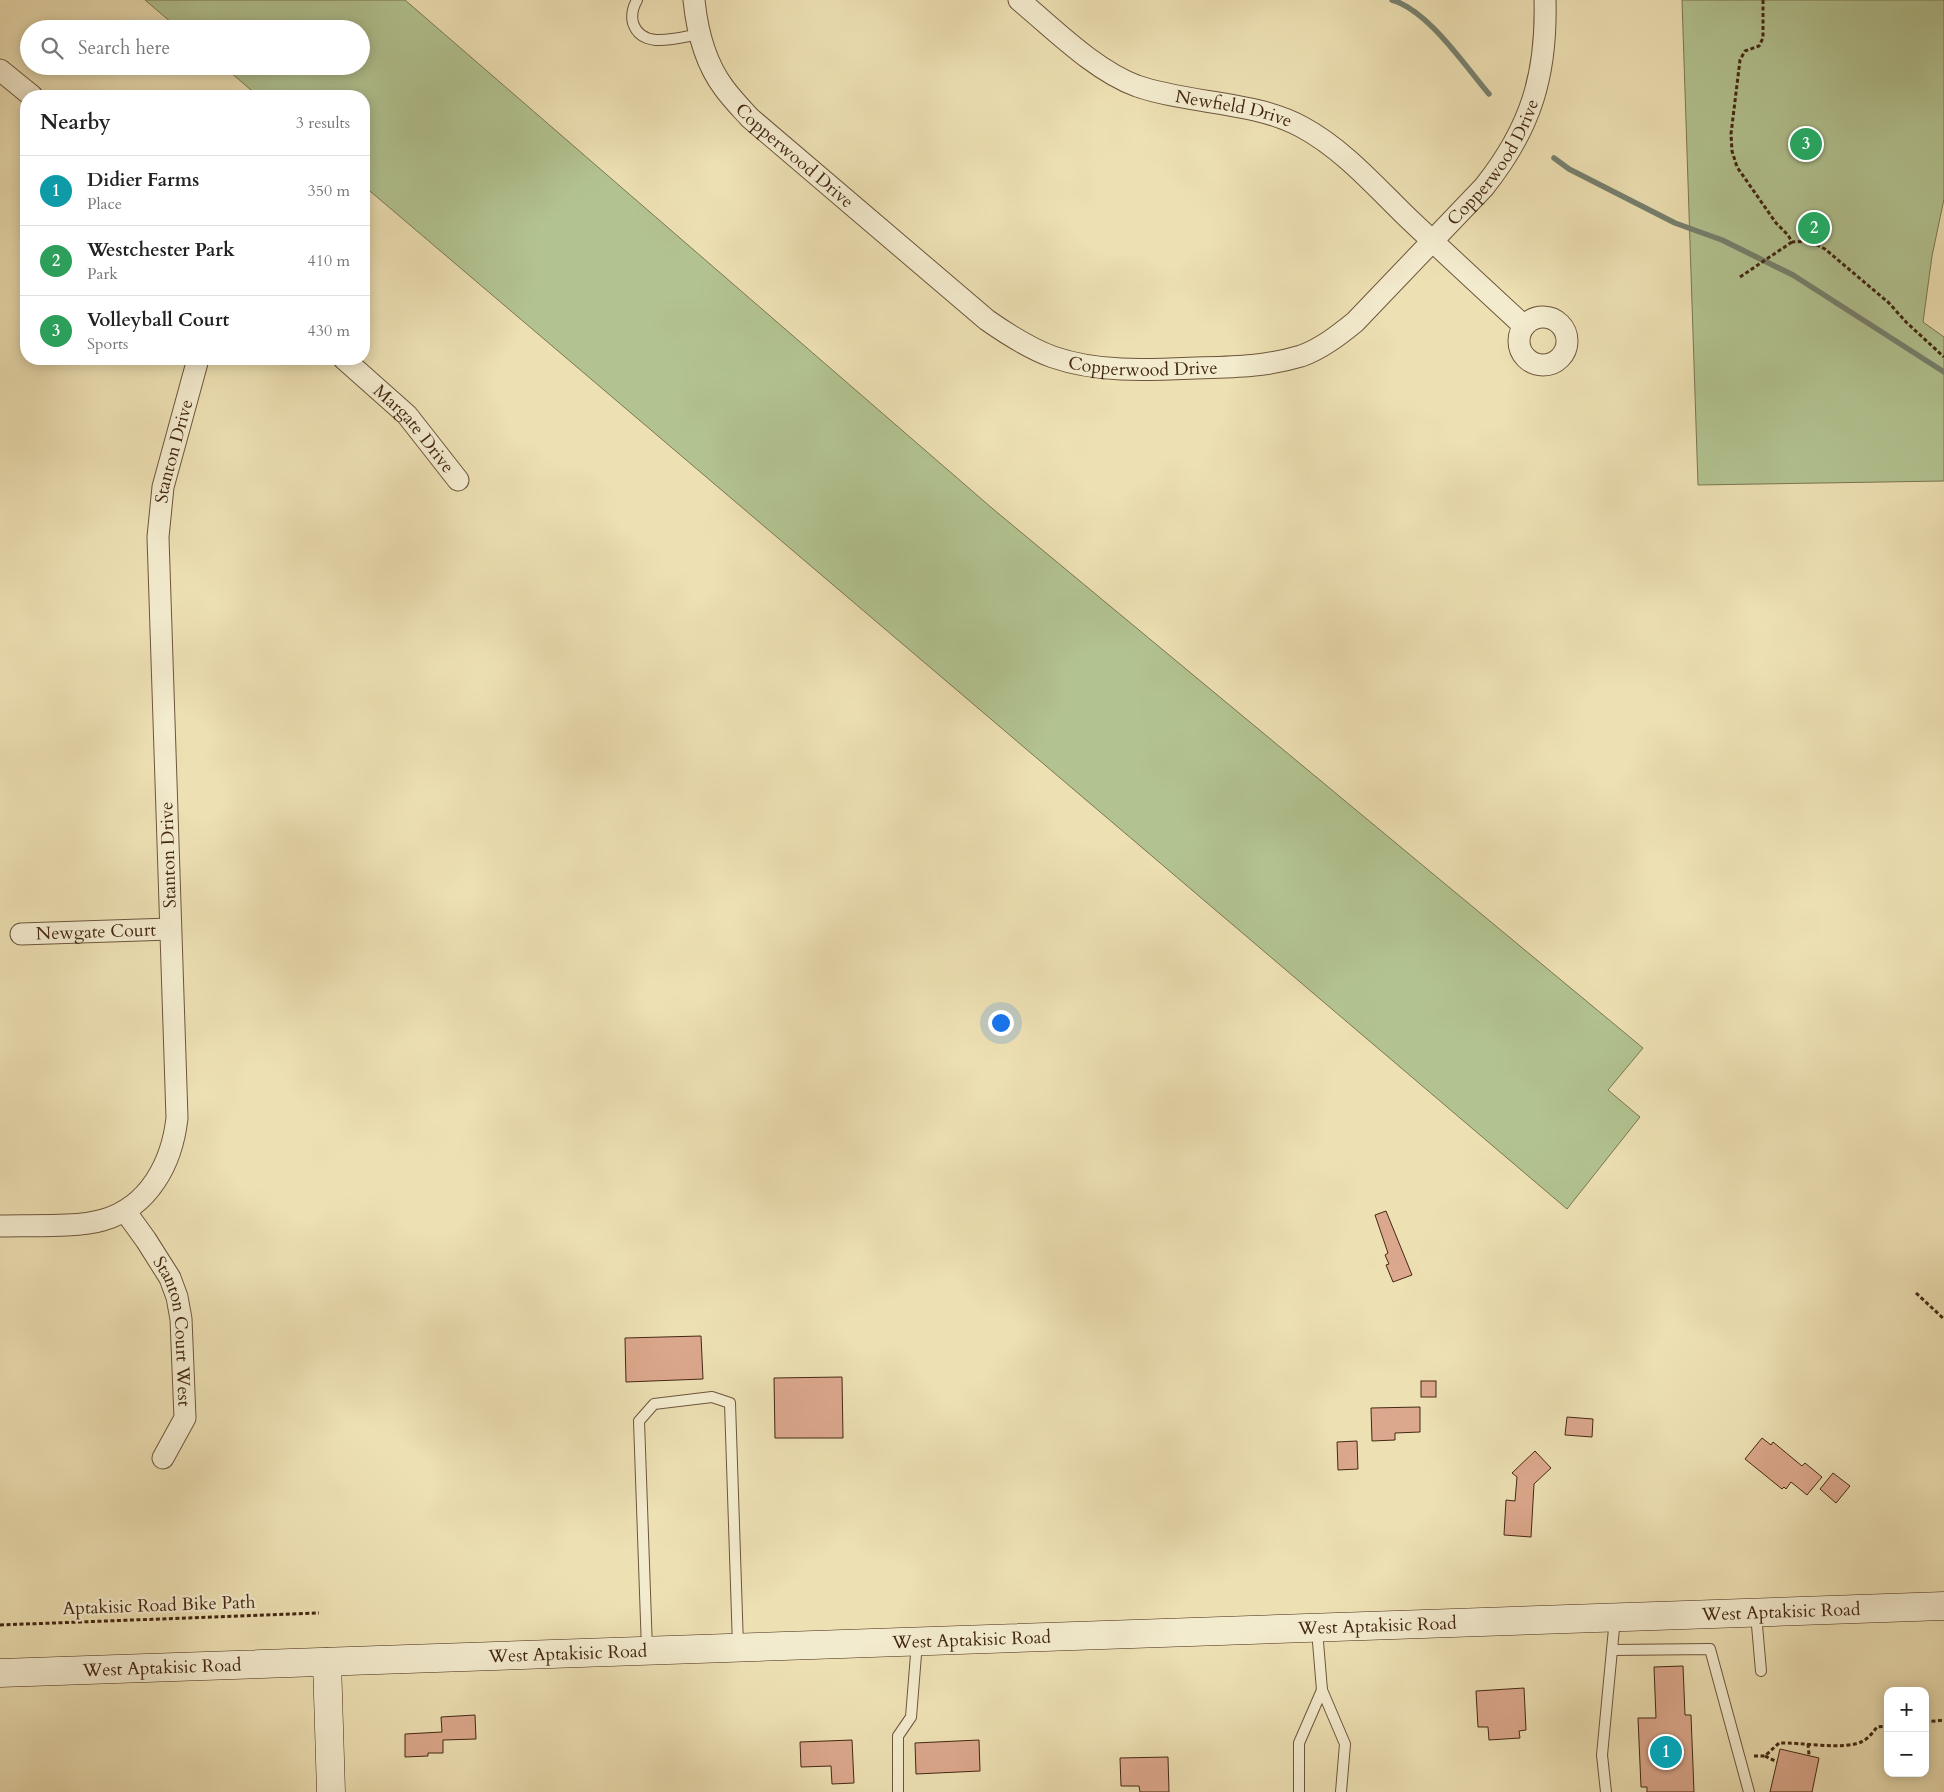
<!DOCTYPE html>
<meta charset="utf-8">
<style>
body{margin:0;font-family:Cardo,serif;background:#f2f2f2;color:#222}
.controls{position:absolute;right:15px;bottom:15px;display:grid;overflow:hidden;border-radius:10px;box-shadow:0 2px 12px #0003}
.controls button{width:45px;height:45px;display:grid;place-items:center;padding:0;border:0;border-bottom:1px solid #e0e0e0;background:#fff;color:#222;font:25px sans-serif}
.you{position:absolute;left:1000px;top:1022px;width:18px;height:18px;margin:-12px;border:4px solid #fff;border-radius:50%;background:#1a73e8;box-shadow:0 0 0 8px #1a73e833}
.badge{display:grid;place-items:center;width:32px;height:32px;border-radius:50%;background:#0f766e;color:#fff;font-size:16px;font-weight:700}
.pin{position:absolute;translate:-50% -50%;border:2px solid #fff;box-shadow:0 1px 5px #0006}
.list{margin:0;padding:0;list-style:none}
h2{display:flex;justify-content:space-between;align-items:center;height:65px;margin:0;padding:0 20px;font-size:21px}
h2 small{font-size:16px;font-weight:400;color:#767676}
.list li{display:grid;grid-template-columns:32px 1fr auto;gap:15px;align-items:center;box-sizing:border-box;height:70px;padding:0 20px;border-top:1px solid #e0e0e0}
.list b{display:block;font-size:19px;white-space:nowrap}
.list p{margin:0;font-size:16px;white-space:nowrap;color:#767676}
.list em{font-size:16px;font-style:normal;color:#767676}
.icon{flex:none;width:28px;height:28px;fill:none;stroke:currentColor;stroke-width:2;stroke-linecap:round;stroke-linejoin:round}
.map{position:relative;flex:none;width:1944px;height:1792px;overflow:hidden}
.search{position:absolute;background:#fff;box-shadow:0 2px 12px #0003;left:20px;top:20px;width:350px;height:55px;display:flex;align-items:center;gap:12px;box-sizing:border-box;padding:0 18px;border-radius:28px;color:#767676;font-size:19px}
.panel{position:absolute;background:#fff;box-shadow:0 2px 12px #0003;left:20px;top:90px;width:350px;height:275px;border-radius:20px}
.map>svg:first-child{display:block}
.green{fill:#b2c391;stroke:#7b7652}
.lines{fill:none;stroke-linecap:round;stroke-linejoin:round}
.stream{stroke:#77816f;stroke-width:5.5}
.building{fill:#dca88d;stroke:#442814}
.lane-casing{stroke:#6e563c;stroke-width:12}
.street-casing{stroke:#6e563c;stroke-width:23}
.secondary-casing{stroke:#442814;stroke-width:29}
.path{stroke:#442814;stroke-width:3;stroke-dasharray:4 2.5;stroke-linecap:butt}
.lane{stroke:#f3ebce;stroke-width:10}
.street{stroke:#f3ebce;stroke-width:21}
.secondary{stroke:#f3ebce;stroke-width:28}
.labels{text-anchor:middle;stroke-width:4.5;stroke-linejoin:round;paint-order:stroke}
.street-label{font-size:18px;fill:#442814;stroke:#f3ebce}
</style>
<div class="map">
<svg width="1944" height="1792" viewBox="0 0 1944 1792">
<rect width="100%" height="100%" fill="#ede0b3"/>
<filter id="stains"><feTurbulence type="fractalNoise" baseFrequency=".004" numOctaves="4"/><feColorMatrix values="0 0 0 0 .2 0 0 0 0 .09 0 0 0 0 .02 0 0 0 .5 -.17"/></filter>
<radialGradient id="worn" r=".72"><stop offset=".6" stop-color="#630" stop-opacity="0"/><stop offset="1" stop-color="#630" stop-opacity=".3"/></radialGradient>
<g class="green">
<path d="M145 0H405L993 509 1643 1048 1608 1090 1640 1117 1567 1209 364 186V96H258L223 66H361V29H179Z"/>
<path d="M1682 0H1944V199L1932 256 1923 322 1944 337V481L1698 485Z"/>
</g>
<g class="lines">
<g class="stream">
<path d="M1392 0C1428 10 1465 66 1489 94"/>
<path d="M1554 158 1569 169 1675 223 1722 240 1793 275 1944 372"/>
</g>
</g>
<g class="building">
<path d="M1386 1211 1412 1275 1393 1282 1386 1265 1389 1264 1385 1255 1388 1253 1375 1215Z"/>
<path d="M701 1336 703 1379 626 1382 625 1338Z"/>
<path d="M842 1377 843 1438H775L774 1378Z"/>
<rect x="1421" y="1381" width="15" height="16"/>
<path d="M1420 1407V1432L1395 1433V1440L1372 1441 1371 1408Z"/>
<path d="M1567 1417 1593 1419 1592 1437 1565 1435Z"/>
<path d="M1762 1438 1771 1445 1773 1442 1802 1466 1805 1463 1822 1477 1807 1495 1791 1482 1786 1489 1784 1487 1782 1489 1745 1459Z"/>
<path d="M1357 1441 1358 1469 1338 1470 1337 1442Z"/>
<path d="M1535 1451 1551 1468 1534 1484 1531 1537 1504 1535 1506 1500 1515 1501 1517 1477 1512 1473Z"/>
<path d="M1833 1473 1850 1486 1836 1503 1820 1489Z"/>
<path d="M1683 1666 1685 1715H1691L1694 1792H1647V1787H1641L1638 1718H1656L1654 1667Z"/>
<path d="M1524 1688 1526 1730 1519 1731 1520 1738 1489 1740 1488 1727H1478L1476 1691Z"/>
<path d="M475 1715 476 1739 443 1740V1753H428V1756L405 1757V1734L442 1732 441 1717Z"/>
<path d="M852 1740 854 1783 832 1784 831 1766 801 1767 800 1742Z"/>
<path d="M979 1740 980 1771 916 1774 915 1743Z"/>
<path d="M1780 1749 1819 1758 1812 1792H1770Z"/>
<path d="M1168 1757 1169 1792H1140L1139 1786H1121L1120 1758Z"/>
</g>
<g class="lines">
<g class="lane-casing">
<g id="lane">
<path d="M637 0C633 7 631 15 633 23 642 51 680 37 700 34"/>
<path d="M1756 1614 1761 1671"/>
<path d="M1317 1630 1322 1690 1345 1744 1341 1792"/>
<path d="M647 1650 639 1421 654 1404 712 1397 730 1403 738 1646"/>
<path d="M1612 1650 1710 1649 1749 1792"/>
<path d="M898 1792V1736L911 1717 917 1642"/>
<path d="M1299 1792V1743L1322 1690"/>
<path d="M1606 1792 1602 1755 1615 1618"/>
</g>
</g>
<g class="street-casing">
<g id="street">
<path id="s1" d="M694 0C697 30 706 64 724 88 732 99 741 108 750 118L987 320C1007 334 1030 349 1053 357 1099 373 1149 370 1196 368 1234 367 1264 367 1301 356 1321 349 1339 335 1355 322L1484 187C1531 128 1547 75 1545 0"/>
<path id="s2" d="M1019 0C1054 29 1094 70 1137 86 1189 104 1255 101 1302 127 1343 149 1375 186 1408 218 1446 254 1485 290 1524 326"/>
<path d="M0 70 32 96"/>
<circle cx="1543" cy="341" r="24"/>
<path id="s3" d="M344 359 407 415 458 480"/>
<path id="s4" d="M21 934 170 929"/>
<path id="s5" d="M125 1211 146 1240 170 1278 177 1297 181 1319 185 1418 163 1458"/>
<path id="s6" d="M0 1226C29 1225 76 1228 103 1220 149 1207 172 1163 177 1118L158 537 163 487 198 359"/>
</g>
</g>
<g class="secondary-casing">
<g id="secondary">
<path d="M327 1662 331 1792"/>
<path id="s7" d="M0 1673 1944 1606"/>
</g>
</g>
<g class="path">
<path d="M1763 0V38L1759 46 1745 51 1740 60 1731 134 1732 151 1737 167 1776 223 1788 235 1792 242 1809 241 1825 249 1889 303 1906 322 1944 357"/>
<path d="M1740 277 1792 242"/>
<path d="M1916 1293 1944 1319"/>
<path d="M0 1625 319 1613"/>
<path d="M1925 1722 1944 1720"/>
<path d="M1808 1744 1809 1755"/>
<path d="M1754 1756H1765L1779 1743C1800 1742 1846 1751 1863 1741 1869 1738 1873 1732 1877 1727L1888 1726"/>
<path d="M1765 1756 1777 1762"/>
</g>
<use href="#lane" class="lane"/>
<use href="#street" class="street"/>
<use href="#secondary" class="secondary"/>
</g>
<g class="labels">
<g class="street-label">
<text dy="6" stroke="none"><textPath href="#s2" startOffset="246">Newfield Drive</textPath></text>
<text dy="6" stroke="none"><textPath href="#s1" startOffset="192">Copperwood Drive</textPath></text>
<text dy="6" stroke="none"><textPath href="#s1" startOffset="1048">Copperwood Drive</textPath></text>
<text dy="6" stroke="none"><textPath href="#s1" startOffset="612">Copperwood Drive</textPath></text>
<text dy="6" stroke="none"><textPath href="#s3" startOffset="99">Margate Drive</textPath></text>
<text dy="6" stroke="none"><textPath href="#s6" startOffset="906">Stanton Drive</textPath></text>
<text transform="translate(168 855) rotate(-92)" y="6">Stanton Drive</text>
<text dy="6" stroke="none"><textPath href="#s4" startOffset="75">Newgate Court</textPath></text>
<text dy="6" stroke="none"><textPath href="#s5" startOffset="134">Stanton Court West</textPath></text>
<text transform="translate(159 1605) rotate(-2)" y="6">Aptakisic Road Bike Path</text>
<text dy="6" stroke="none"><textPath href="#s7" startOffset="1782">West Aptakisic Road</textPath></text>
<text dy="6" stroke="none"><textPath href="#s7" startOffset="1378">West Aptakisic Road</textPath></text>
<text dy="6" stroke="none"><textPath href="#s7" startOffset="972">West Aptakisic Road</textPath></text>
<text dy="6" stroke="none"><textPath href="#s7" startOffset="568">West Aptakisic Road</textPath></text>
<text dy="6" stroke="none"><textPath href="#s7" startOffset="162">West Aptakisic Road</textPath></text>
</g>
</g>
<rect width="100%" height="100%" filter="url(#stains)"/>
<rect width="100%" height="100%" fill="url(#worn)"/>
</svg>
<div class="controls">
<button>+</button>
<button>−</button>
</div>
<div class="you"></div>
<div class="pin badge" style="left:1666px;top:1752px;background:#0f9aa8">1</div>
<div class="pin badge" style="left:1814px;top:228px;background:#2e9e5b">2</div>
<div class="pin badge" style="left:1806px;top:144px;background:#2e9e5b">3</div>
<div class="search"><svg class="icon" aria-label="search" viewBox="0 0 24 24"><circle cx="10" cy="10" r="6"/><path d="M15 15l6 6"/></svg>Search here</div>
<section class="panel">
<h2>Nearby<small>3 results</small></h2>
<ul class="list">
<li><span class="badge" style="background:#0f9aa8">1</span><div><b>Didier Farms</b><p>Place</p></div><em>350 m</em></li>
<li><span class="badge" style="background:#2e9e5b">2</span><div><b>Westchester Park</b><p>Park</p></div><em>410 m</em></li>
<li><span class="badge" style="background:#2e9e5b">3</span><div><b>Volleyball Court</b><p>Sports</p></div><em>430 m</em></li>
</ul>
</section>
</div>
